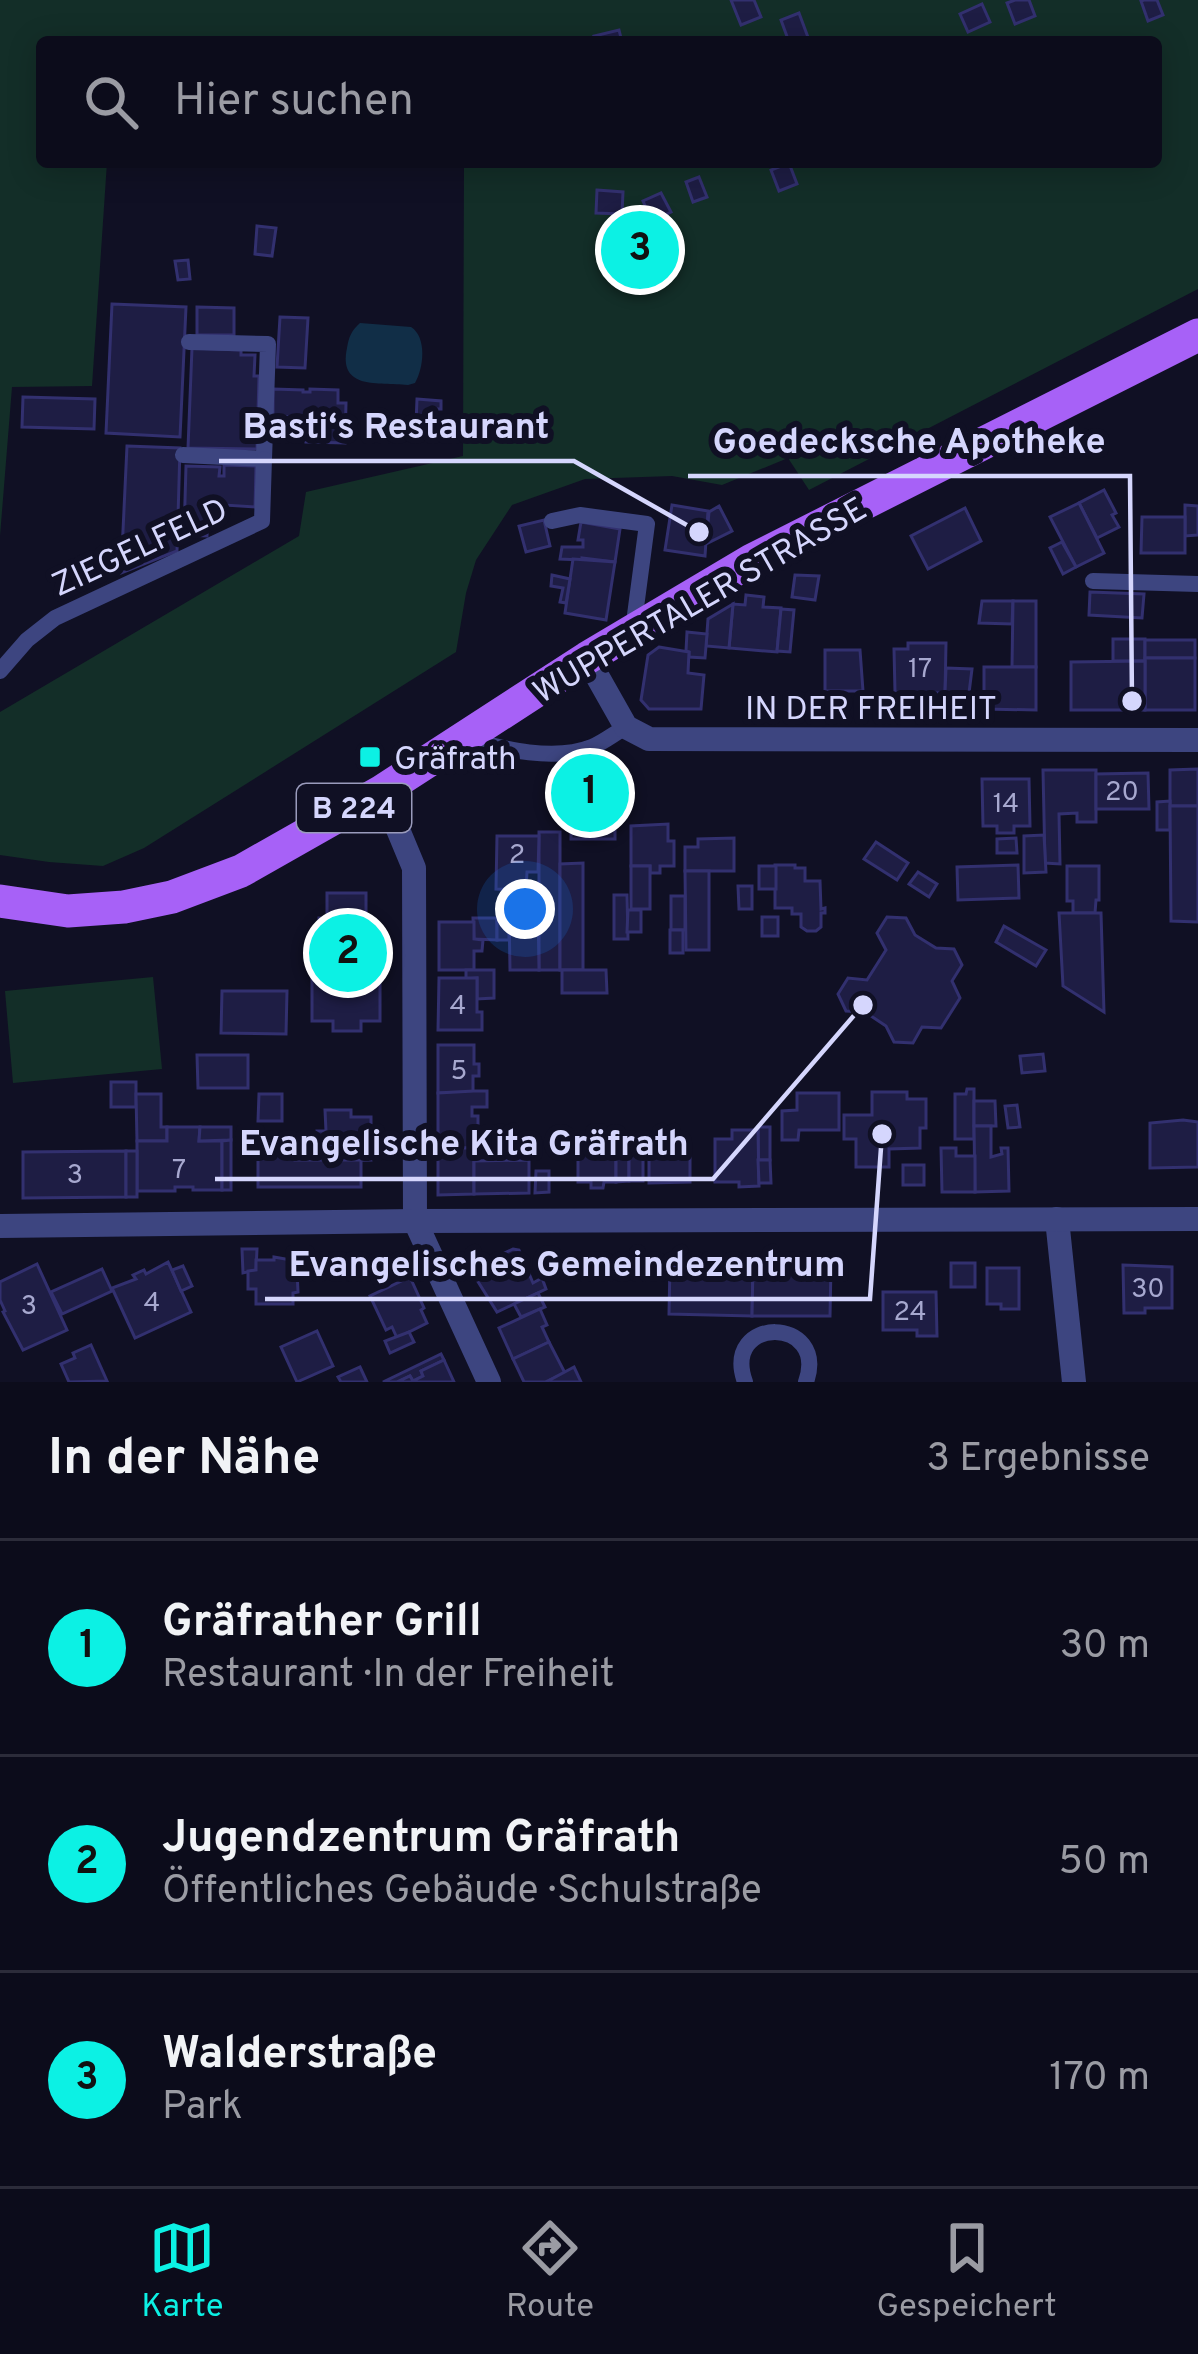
<!DOCTYPE html>
<html lang="de">
<meta charset="utf-8">
<style>
body{margin:0;font-family:Overpass,sans-serif;background:#151524;color:#f1f3f6}
.you{position:absolute;left:525px;top:909px;width:42px;height:42px;margin:-30px;border:9px solid #fff;border-radius:50%;background:#1a73e8;box-shadow:0 0 0 18px #1a73e833}
.badge{display:grid;place-items:center;width:78px;height:78px;border-radius:50%;background:#0cf1e4;color:#111;font-size:39px;font-weight:700}
.pin{position:absolute;translate:-50% -50%;border:6px solid #fff;box-shadow:0 3px 12px #0006}
.list{margin:0;padding:0;list-style:none}
h2{display:flex;justify-content:space-between;align-items:center;height:156px;margin:0;padding:0 48px;font-size:51px}
h2 small{font-size:39px;font-weight:400;color:#9a9ba3}
.list li{display:grid;grid-template-columns:78px 1fr auto;gap:36px;align-items:center;box-sizing:border-box;height:216px;padding:0 48px;border-top:3px solid #2c2c3a}
.list b{display:block;font-size:45px;white-space:nowrap}
.list p{margin:0;font-size:39px;white-space:nowrap;color:#9a9ba3}
.list em{font-size:39px;font-style:normal;color:#9a9ba3}
.icon{flex:none;width:66px;height:66px;fill:none;stroke:currentColor;stroke-width:2;stroke-linecap:round;stroke-linejoin:round}
.map{position:relative;flex:none;width:1198px;height:1382px;overflow:hidden}
.search{position:absolute;background:#0c0c1b;box-shadow:0 6px 30px #0003;left:36px;right:36px;top:36px;height:132px;display:flex;align-items:center;gap:30px;box-sizing:border-box;padding:0 42px;border-radius:12px;color:#9a9ba3;font-size:45px}
.sheet{height:804px;background:#0c0c1b}
nav{display:flex;justify-content:space-around;align-items:center;box-sizing:border-box;height:168px;border-top:3px solid #2c2c3a;background:#0c0c1b;font-size:33px;color:#9a9ba3}
nav a{display:grid;justify-items:center;gap:6px}
nav .on{color:#0cf1e4}
.map>svg:first-child{display:block}
.green{fill:#132e28}
.water{fill:#112e47}
.building{fill:#1e1d44;stroke:#32306f;stroke-width:3}
.lines{fill:none;stroke-linecap:round;stroke-linejoin:round}
.service{stroke:#3d4580;stroke-width:16}
.minor{stroke:#3d4580;stroke-width:24}
.primary{stroke:#a761f7;stroke-width:33}
.poi-dot{fill:#0cf1e4;stroke:#101024;stroke-width:4.5}
.labels{text-anchor:middle;stroke-width:12;stroke-linejoin:round;paint-order:stroke}
.number-label{font-size:27px;fill:#a7a8cf}
.shield{fill:#101024;stroke:#9a9bbc;stroke-width:3}
.shield-label{font-size:30px;font-weight:bold;fill:#d5d6fd}
.street-label{font-size:33px;fill:#d5d6fd;stroke:#101024}
.poi-label{font-size:33px;fill:#d5d6fd;stroke:#101024;text-anchor:start}
.leader{fill:none;stroke:#d5d6fd;stroke-width:4.5}
.callout-dot{fill:#d5d6fd;stroke:#101024;stroke-width:4.5}
.callout-label{font-size:36px;text-anchor:middle;font-weight:bold;fill:#d5d6fd;stroke:#101024;stroke-width:12;stroke-linejoin:round;paint-order:stroke}
</style>
<div class="map">
<svg width="1198" height="1382" viewBox="0 0 1198 1382">
<rect width="100%" height="100%" fill="#101024"/>
<g class="green">
<path d="M0 0H1198V289L809 490 788 458 722 485 672 476 585 479 512 505 476 560 466 593 456 652 144 848 103 866 49 862 0 855V712L299 536 306 492 463 456 464 166 408 162H1156V42H42V162H107L92 386 12 387 0 536Z"/>
<path d="M153 977 162 1069 13 1083 5 991Z"/>
</g>
<path class="water" d="M360 323 411 327C427 337 424 368 415 383L408 385C378 382 338 390 347 348 349 337 351 331 360 323Z"/>
<g class="building">
<path d="M731 0H754L761 17 741 25Z"/>
<path d="M1015 0H1029L1035 16 1015 24 1007 3Z"/>
<path d="M1144 0H1157L1163 15 1148 21 1141 1Z"/>
<path d="M982 4 990 22 968 32 960 14Z"/>
<path d="M799 13 809 40 789 42 781 20Z"/>
<path d="M619 30 622 42H596L594 36Z"/>
<path d="M789 163 797 184 779 191 771 170Z"/>
<path d="M699 177 707 197 693 202 686 182Z"/>
<path d="M597 190 623 192 622 214 596 213Z"/>
<path d="M661 193 671 212 652 221 643 201Z"/>
<path d="M257 226 276 228 272 256 255 254Z"/>
<path d="M188 260 190 279 178 280 175 261Z"/>
<path d="M112 304 186 307 180 437 106 433Z"/>
<path d="M197 307 234 308V335H197Z"/>
<path d="M280 317 308 318 305 368 277 367Z"/>
<path d="M192 348 241 350V355H255L254 376H259L257 449 188 448Z"/>
<path d="M273 389 303 390V392H310V389L338 390V403H346L345 443 306 442V435H300L301 417 273 416Z"/>
<path d="M23 397 95 399 94 429 22 427Z"/>
<path d="M417 399 441 401V409H434L433 425 416 424Z"/>
<path d="M127 446 180 448 177 551 121 573Z"/>
<path d="M224 465 256 466 255 507 209 504 207 536 184 535 186 466 220 467 219 476H224Z"/>
<path d="M1104 490 1116 513 1112 515 1119 527 1097 538 1079 503Z"/>
<path d="M1079 503 1104 553 1076 567 1050 517Z"/>
<path d="M672 505 708 511 705 556 665 550Z"/>
<path d="M1185 505 1198 506V535L1185 536Z"/>
<path d="M719 506 732 531 706 544 709 512Z"/>
<path d="M965 508 981 541 928 569 911 536Z"/>
<path d="M1142 517H1185V553H1141Z"/>
<path d="M544 520 550 546 526 552 519 526Z"/>
<path d="M581 522 620 529 615 562 582 558V560L560 559 562 547H583V540H578Z"/>
<path d="M1062 542 1076 567 1063 574 1050 548Z"/>
<path d="M573 559 615 562 606 620 565 613Z"/>
<path d="M552 575 570 579 566 603 560 602 563 588 551 586Z"/>
<path d="M795 575 819 576 815 600 792 597Z"/>
<path d="M1090 592 1144 594 1142 618 1089 615Z"/>
<path d="M746 595 764 597 763 607 781 608 777 652 729 648 733 604 745 605Z"/>
<path d="M982 601H1013L1012 624 979 623Z"/>
<path d="M1013 601H1036V667H1012Z"/>
<path d="M733 604 729 648 706 646 708 619Z"/>
<path d="M781 609 794 610 790 652 777 651Z"/>
<path d="M687 632 707 634 705 658 689 657V652L686 651Z"/>
<rect x="1113" y="639" width="32" height="22"/>
<rect x="1145" y="640" width="50" height="18"/>
<path d="M908 643H946L945 693 895 692 894 649H908Z"/>
<path d="M659 647 689 652 688 673 704 675 701 709H649L641 700 648 655Z"/>
<path d="M825 650H860L863 691H825Z"/>
<rect x="1145" y="658" width="50" height="52"/>
<path d="M1145 661V710H1071V662Z"/>
<path d="M984 667H1036V710L984 709Z"/>
<path d="M946 668 972 669 969 693H945Z"/>
<path d="M1198 769V806H1170V770Z"/>
<path d="M1043 770H1096V822H1077V813L1059 814 1060 864 1045 863Z"/>
<path d="M1148 773 1149 809H1096V774Z"/>
<path d="M565 774H615V839H571V828H577V813H564Z"/>
<path d="M982 779H1029L1030 826H1014V833H997V826H983Z"/>
<path d="M1170 801V830H1157V802Z"/>
<path d="M1170 806H1198V922L1171 921Z"/>
<path d="M668 824V841H674V866H660V873H650V866H631V826Z"/>
<rect x="539" y="832" width="21" height="138"/>
<path d="M1044 835 1046 872 1024 873V836Z"/>
<path d="M497 836H539L538 872H527L526 890 496 889Z"/>
<path d="M734 838V871H685V847H698V839Z"/>
<path d="M1016 838 1017 853H997V839Z"/>
<path d="M876 842 908 863 897 880 864 859Z"/>
<path d="M583 863V970H560V864Z"/>
<path d="M775 865H795V868H805V881H820L821 909 825 908V913H821V927L816 931H807L801 927V914H792V908H775Z"/>
<path d="M1018 865 1019 898 958 900 957 867Z"/>
<rect x="631" y="866" width="19" height="43"/>
<rect x="759" y="866" width="17" height="23"/>
<path d="M1067 866H1099V900H1096L1095 913H1073V901H1067Z"/>
<path d="M685 871H709V950H686Z"/>
<path d="M918 872 937 884 929 897 909 884Z"/>
<path d="M738 886H752V909H739Z"/>
<path d="M327 893H366V926H377V979H380V1021H361V1031H333V1021H312V979H319V918H327Z"/>
<path d="M614 895H627L628 939H614Z"/>
<rect x="671" y="896" width="14" height="34"/>
<path d="M509 910H538L539 970H510Z"/>
<path d="M628 910H641V932H627Z"/>
<path d="M1059 913H1101L1104 1012 1063 986Z"/>
<rect x="762" y="917" width="16" height="19"/>
<path d="M887 917 906 918 915 935 936 948 954 949 962 965 952 981 960 998 941 1028 922 1027 913 1043 894 1042 886 1026 865 1012 846 1011 838 994 848 978 867 980 886 950 877 933Z"/>
<path d="M473 918H497V940L474 939Z"/>
<rect x="497" y="918" width="12" height="22"/>
<path d="M439 922H474V939L483 940 482 951H474V970H439Z"/>
<path d="M1004 926 1046 950 1036 966 996 942Z"/>
<rect x="670" y="930" width="13" height="23"/>
<path d="M466 970H494V998L477 999V978L466 979Z"/>
<path d="M562 970H606L607 993H562Z"/>
<path d="M439 978H477V1012H482V1030H438Z"/>
<path d="M222 991H287L286 1034 221 1033Z"/>
<path d="M438 1045H474V1064H479V1076H473V1093H438Z"/>
<path d="M1043 1054 1045 1071 1022 1073 1020 1056Z"/>
<path d="M197 1055H248V1088H198Z"/>
<rect x="111" y="1082" width="25" height="25"/>
<path d="M967 1089H974V1139H955V1094H966Z"/>
<path d="M474 1091H487V1107H472V1116H478V1131H474V1148H438V1093Z"/>
<path d="M872 1092H907V1099H926V1128H920V1148L889 1149V1167H856V1139H844V1115H872Z"/>
<path d="M797 1093H839V1130H799L798 1140H782V1111L797 1110Z"/>
<path d="M136 1094H161V1127H167V1141H137Z"/>
<path d="M259 1094H282V1121H258Z"/>
<path d="M974 1101H995L996 1126H974Z"/>
<path d="M1017 1105 1020 1127 1008 1128 1005 1106Z"/>
<path d="M325 1110H351V1117H371V1160L325 1161V1153L318 1154 317 1131H326Z"/>
<path d="M1183 1120 1198 1122V1167L1150 1168V1123Z"/>
<path d="M974 1126H991V1157L1002 1154 1001 1148H1008L1009 1191 975 1192Z"/>
<path d="M167 1127H200L199 1141H222V1190H193V1187H175V1191H137V1141H167Z"/>
<path d="M200 1127H231V1140L199 1141Z"/>
<rect x="758" y="1127" width="12" height="33"/>
<path d="M732 1130H758L759 1186 739 1187V1182H715V1139H732Z"/>
<path d="M294 1136 295 1151H258V1137Z"/>
<path d="M231 1140V1190H222V1141Z"/>
<path d="M597 1142V1146H616V1182H604L603 1188H591V1182H578V1143Z"/>
<path d="M438 1148H474V1194L438 1195Z"/>
<path d="M941 1148H956V1156H975V1192H942Z"/>
<path d="M126 1151V1197L23 1198V1152Z"/>
<rect x="126" y="1151" width="11" height="46"/>
<path d="M258 1151H295V1160H361V1187H258Z"/>
<path d="M616 1154H629V1181L616 1182Z"/>
<path d="M690 1154V1182L649 1183V1156Z"/>
<rect x="629" y="1155" width="14" height="26"/>
<path d="M529 1160V1193L474 1194V1161Z"/>
<path d="M758 1160H770L771 1183H759Z"/>
<rect x="903" y="1165" width="21" height="20"/>
<path d="M536 1171H549V1192L535 1193Z"/>
<path d="M242 1249H257L256 1270 243 1273Z"/>
<path d="M513 1249 519 1250 533 1283 542 1278 546 1289 497 1312 472 1272 483 1263Z"/>
<path d="M274 1257 291 1260V1270H297L298 1292 293 1293V1304H256V1289H248V1271L256 1270V1260H274Z"/>
<path d="M168 1262 191 1312 135 1338 112 1288 136 1279 133 1275 144 1270 146 1274Z"/>
<rect x="951" y="1263" width="24" height="24"/>
<path d="M37 1264 67 1330 23 1350 3 1312 5 1311 0 1300V1282Z"/>
<path d="M670 1265 753 1266 752 1316 669 1314Z"/>
<path d="M1123 1265 1172 1267V1308H1145V1313H1124Z"/>
<path d="M183 1266 192 1286 181 1291 172 1270Z"/>
<path d="M753 1266H831L830 1316H752Z"/>
<path d="M987 1268H1019V1309H1001V1304H987Z"/>
<path d="M102 1269 112 1291 62 1314 51 1292Z"/>
<path d="M410 1277 424 1308 421 1310 427 1323 397 1338 392 1327 386 1330 370 1296Z"/>
<path d="M883 1292H936L937 1336H917V1330H883Z"/>
<path d="M538 1293 545 1307 521 1317 514 1304Z"/>
<path d="M540 1309 547 1325 542 1327 549 1342 513 1359 499 1328Z"/>
<path d="M317 1331 333 1366 297 1382 281 1347Z"/>
<path d="M409 1332 414 1342 390 1353 385 1341Z"/>
<path d="M549 1342 565 1373 545 1382H524L513 1359Z"/>
<path d="M91 1345 107 1381 69 1382 61 1364 75 1358 73 1353Z"/>
<path d="M441 1354 444 1360 421 1371 423 1376 413 1381 410 1376 397 1382H383Z"/>
<path d="M444 1360 454 1382H397L410 1376 413 1381 423 1376 421 1371Z"/>
<path d="M360 1367 367 1382H341L338 1377Z"/>
<path d="M574 1367 581 1382H551L550 1380Z"/>
</g>
<g class="lines">
<g class="service">
<path d="M183 455 264 459 268 344 189 342"/>
<path d="M552 521 580 515 647 524 633 630"/>
<path d="M1093 581 1198 584"/>
<path d="M0 671 27 640 55 618 262 521 264 459"/>
<path d="M466 739C504 749 554 762 592 747 604 742 615 733 626 727"/>
<path d="M745 1382C721 1315 829 1316 806 1382"/>
</g>
<g class="minor">
<path d="M587 658 626 727 649 739 1198 740"/>
<path d="M382 791 414 868 415 1221 489 1382"/>
<path d="M1057 1219 1074 1382"/>
<path d="M0 1226 415 1221 1198 1219"/>
</g>
<path class="primary" d="M0 901 68 911 124 907 172 897 241 871 382 791 587 658 752 560 1198 335"/>
</g>
<rect class="poi-dot" x="358" y="745" width="24" height="24" rx="6"/>
<g class="labels">
<g class="number-label">
<text x="920" y="677">17</text>
<text x="1122" y="800">20</text>
<text x="1006" y="812">14</text>
<text x="517" y="863">2</text>
<text x="458" y="1014">4</text>
<text x="459" y="1079">5</text>
<text x="179" y="1178">7</text>
<text x="75" y="1183">3</text>
<text x="1148" y="1297">30</text>
<text x="152" y="1311">4</text>
<text x="29" y="1314">3</text>
<text x="910" y="1320">24</text>
</g>
<rect class="shield" x="297" y="784" width="114" height="48" rx="9"/>
<g class="shield-label">
<text x="354" y="818">B 224</text>
</g>
<g class="street-label">
<text transform="translate(139 546) rotate(-25)" y="12">ZIEGELFELD</text>
<text transform="translate(699 599) rotate(-30)" y="12">WUPPERTALER STRASSE</text>
<text x="871" y="719">IN DER FREIHEIT</text>
</g>
<g class="poi-label">
<text x="394" y="769">Gräfrath</text>
</g>
</g>
<path class="leader" d="M699 532L574 461H219M1132 701L1130 476H688M863 1005L713 1179H215M882 1134L870 1299H265"/>
<g class="callout-dot">
<circle cx="699" cy="532" r="12"/>
<circle cx="1132" cy="701" r="12"/>
<circle cx="863" cy="1005" r="12"/>
<circle cx="882" cy="1134" r="12"/>
</g>
<g class="callout-label">
<text x="396" y="438">Basti‘s Restaurant</text>
<text x="909" y="453">Goedecksche Apotheke</text>
<text x="464" y="1155">Evangelische Kita Gräfrath</text>
<text x="567" y="1276">Evangelisches Gemeindezentrum</text>
</g>
</svg>
<div class="you"></div>
<div class="pin badge" style="left:590px;top:793px">1</div>
<div class="pin badge" style="left:348px;top:953px">2</div>
<div class="pin badge" style="left:640px;top:250px">3</div>
<div class="search"><svg class="icon" aria-label="search" viewBox="0 0 24 24"><circle cx="10" cy="10" r="6"/><path d="M15 15l6 6"/></svg>Hier suchen</div>
</div>
<section class="sheet">
<h2>In der Nähe<small>3 Ergebnisse</small></h2>
<ul class="list">
<li><span class="badge">1</span><div><b>Gräfrather Grill</b><p>Restaurant · In der Freiheit</p></div><em>30 m</em></li>
<li><span class="badge">2</span><div><b>Jugendzentrum Gräfrath</b><p>Öffentliches Gebäude · Schulstraße</p></div><em>50 m</em></li>
<li><span class="badge">3</span><div><b>Walderstraße</b><p>Park</p></div><em>170 m</em></li>
</ul>
</section>
<nav>
<a class="on"><svg class="icon" aria-label="map" viewBox="0 0 24 24"><path d="M3 6l6-2 6 2 6-2v14l-6 2-6-2-6 2zM9 4v14M15 6v14"/></svg>Karte</a>
<a><svg class="icon" aria-label="directions" viewBox="0 0 24 24"><path d="M12 3l9 9-9 9-9-9zM9 14v-3h6M13 9l2 2-2 2"/></svg>Route</a>
<a><svg class="icon" aria-label="saved" viewBox="0 0 24 24"><path d="M7 4h10v16l-5-4-5 4z"/></svg>Gespeichert</a>
</nav>
